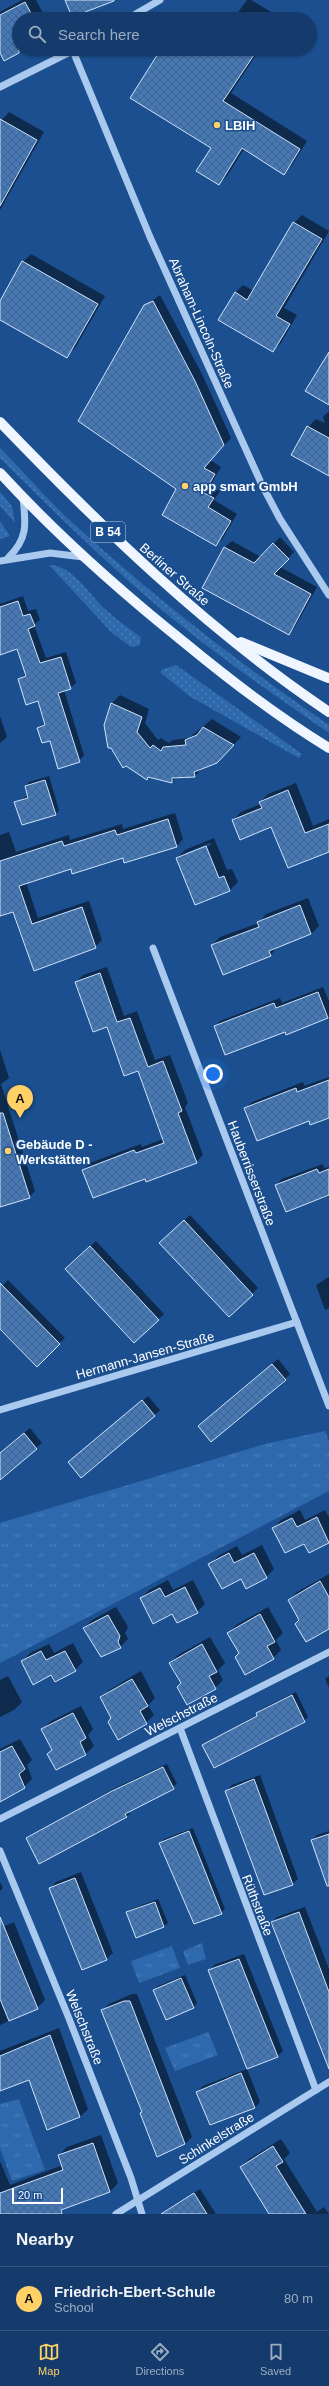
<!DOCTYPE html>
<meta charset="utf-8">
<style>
body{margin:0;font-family:Arial,sans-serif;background:#1d4271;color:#f1f3f6}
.scale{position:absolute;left:12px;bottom:10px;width:51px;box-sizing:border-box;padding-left:4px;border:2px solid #fff;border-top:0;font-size:11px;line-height:14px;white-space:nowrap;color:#fff;-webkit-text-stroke:3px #1b4f8f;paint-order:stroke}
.you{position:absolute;left:213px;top:1074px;width:14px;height:14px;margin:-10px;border:3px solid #fff;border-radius:50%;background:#1a73e8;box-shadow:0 0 0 6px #1a73e833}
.badge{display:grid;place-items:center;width:26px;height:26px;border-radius:50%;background:#ffd166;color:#111;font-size:13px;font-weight:700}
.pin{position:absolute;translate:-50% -33px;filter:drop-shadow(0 1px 2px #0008)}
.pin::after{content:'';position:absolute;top:21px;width:14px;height:12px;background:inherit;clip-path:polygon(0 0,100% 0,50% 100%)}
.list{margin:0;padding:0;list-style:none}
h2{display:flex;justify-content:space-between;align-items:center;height:52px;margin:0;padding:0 16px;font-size:17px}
h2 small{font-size:13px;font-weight:400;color:#9dadc1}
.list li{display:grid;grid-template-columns:26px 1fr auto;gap:12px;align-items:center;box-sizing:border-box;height:64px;padding:0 16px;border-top:1px solid #33557e}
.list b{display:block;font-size:15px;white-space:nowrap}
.list p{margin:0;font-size:13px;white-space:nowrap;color:#9dadc1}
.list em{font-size:13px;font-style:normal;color:#9dadc1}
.icon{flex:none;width:22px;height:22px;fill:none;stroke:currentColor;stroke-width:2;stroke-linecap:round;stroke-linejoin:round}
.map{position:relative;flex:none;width:329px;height:2214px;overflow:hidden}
.search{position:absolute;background:#143b6b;box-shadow:0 1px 3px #0004;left:12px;right:12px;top:12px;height:44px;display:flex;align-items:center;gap:10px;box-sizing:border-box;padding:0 14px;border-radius:22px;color:#9dadc1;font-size:15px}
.sheet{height:116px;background:#143b6b}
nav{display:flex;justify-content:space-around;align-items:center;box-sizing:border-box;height:56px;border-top:1px solid #33557e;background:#143b6b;font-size:11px;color:#9dadc1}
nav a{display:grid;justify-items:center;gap:2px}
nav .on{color:#ffd166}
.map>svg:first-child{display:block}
.grass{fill:url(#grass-dots)}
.park{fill:url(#park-tufts)}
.shadow{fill:#0007;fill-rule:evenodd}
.building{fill:url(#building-cross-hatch);stroke:#cfe3fa}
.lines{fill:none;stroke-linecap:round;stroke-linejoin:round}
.minor{stroke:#a9c9ee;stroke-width:7}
.major{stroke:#f0f6ff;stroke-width:10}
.poi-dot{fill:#ffd166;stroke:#1b4f8f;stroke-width:1.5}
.labels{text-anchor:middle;stroke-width:3;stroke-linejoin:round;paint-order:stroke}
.shield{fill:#1b4f8f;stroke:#bbcadd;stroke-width:1}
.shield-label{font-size:12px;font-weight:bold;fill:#fff}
.poi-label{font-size:13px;font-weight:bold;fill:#fff;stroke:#1b4f8f;text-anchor:start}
.street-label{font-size:13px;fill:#fff;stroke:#1b4f8f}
</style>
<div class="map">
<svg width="329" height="2214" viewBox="0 0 329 2214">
<defs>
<pattern id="grass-dots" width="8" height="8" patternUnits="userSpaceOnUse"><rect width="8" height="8" fill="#2e69ad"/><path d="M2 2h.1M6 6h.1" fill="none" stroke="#4d80b9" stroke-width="1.8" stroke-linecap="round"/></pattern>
<pattern id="park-tufts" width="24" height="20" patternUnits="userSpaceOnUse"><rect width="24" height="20" fill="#2e69ad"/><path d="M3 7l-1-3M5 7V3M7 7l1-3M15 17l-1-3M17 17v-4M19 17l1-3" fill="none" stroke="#4d80b9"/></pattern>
<pattern id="building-cross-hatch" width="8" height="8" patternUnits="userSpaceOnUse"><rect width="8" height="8" fill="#4478b7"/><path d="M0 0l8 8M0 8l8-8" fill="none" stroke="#486282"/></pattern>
</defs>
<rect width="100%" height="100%" fill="#1b4f8f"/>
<g class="grass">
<path d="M0 448C25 473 48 501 74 524 155 598 239 663 329 725V733C268 691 206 648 149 599 97 554 48 506 0 458Z"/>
<path d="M0 492 12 506 15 523 0 506Z"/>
<path d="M0 521 10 536 0 539Z"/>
<path d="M49 565C73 565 90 596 106 610 117 620 129 629 141 637L140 645 131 647 111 632Z"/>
<path d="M176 665 302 754 299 758 189 696 160 672 163 669Z"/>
</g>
<g class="park">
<path d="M325 1431 329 1441V1491L0 1663V1523L265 1444Z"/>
<path d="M202 1943 206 1959 188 1965 183 1951Z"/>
<path d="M172 1946 180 1968 139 1983 131 1961Z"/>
<path d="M208 2032 218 2055 175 2071 165 2048Z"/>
<path d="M19 2099 45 2170 12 2181 0 2148V2104Z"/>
</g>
<g class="shadow">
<path d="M22 0H36L46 19H19V49H24L5 59 0 50V12Z"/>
<path d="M247 0H251L281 18 233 19Z"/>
<path d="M162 49H260L231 93 307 141 292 165 284 173 244 149 227 176 219 184 212 148Z"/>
<path d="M9 112 44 132 0 210V122Z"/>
<path d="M302 215 329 231 284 308 297 315 281 343 273 351 235 293 243 285 254 291 294 223Z"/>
<path d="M31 254 105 296 75 348 67 356 0 318V303L23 262Z"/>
<path d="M160 295 202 374 231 438 210 460 221 467 210 486 220 491 214 500 237 514 223 538 216 545 178 489 145 306Z"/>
<path d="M329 411V475L308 427 316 419 325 423 323 417Z"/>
<path d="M280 537 294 552 280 567 317 587 295 627 289 633 204 588 225 547 232 541 261 557Z"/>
<path d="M23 596 28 611 36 609 40 620 34 625 46 658 66 652 76 683 70 688 64 690 84 755 79 761 50 740 39 728 46 722 39 700 20 679 26 673 18 648 0 652V604Z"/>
<path d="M120 695 149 709 145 723 158 740 161 738 169 743 173 740 189 738 212 719 241 737 217 762 203 767 195 776 176 777 172 782 150 776 146 779 112 703Z"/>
<path d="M0 716 7 737 0 743Z"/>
<path d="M49 776 59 810 56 814 16 802 29 795 26 786 29 782Z"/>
<path d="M296 783 313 826 329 819V851L272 826 233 820 241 812 261 804 260 802 268 794Z"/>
<path d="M175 813 183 839 177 846 125 862 123 857 71 868 26 882 38 918 89 901 102 940 95 947 35 970 13 911 0 915V835L9 832 16 852 69 835 70 840 122 824 123 829Z"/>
<path d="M214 838 227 870 232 869 238 882 230 890 196 904 177 858 185 850ZM210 843 211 845 185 855V853Z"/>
<path d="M308 898 319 926 311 934 278 946 270 956 212 945 220 937 259 923 266 914Z"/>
<path d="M107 967 124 1016 137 1011 155 1060 170 1055 188 1103 185 1107 203 1155 196 1162 145 1177 83 1170 90 1163 141 1144 142 1147 163 1139 138 1070 76 982 83 975Z"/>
<path d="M323 987 329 1001V1017L287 1033 286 1030 215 1026 220 1021 280 998 282 1003Z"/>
<path d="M0 1050 9 1078 1 1084 35 1191 29 1197 0 1206Z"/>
<path d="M329 1077V1116L309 1120 246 1108 252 1102 303 1082 304 1086Z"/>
<path d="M323 1164 324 1168 329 1167V1196L286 1211 276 1185 282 1179Z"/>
<path d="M190 1215 258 1288 229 1316 161 1243Z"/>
<path d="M96 1241 164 1314 158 1320 72 1264Z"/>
<path d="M329 1277V1308L325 1310 316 1285Z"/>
<path d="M8 1280 65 1338 37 1366 0 1328V1288Z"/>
<path d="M278 1359 290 1374 285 1379 205 1420Z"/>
<path d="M148 1396 160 1410 81 1477 74 1457Z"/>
<path d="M30 1428 42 1443 0 1478V1453Z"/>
<path d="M300 1510 305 1520 325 1510 329 1517V1541L309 1552 304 1543 273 1528 281 1520Z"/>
<path d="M262 1545 274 1569 266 1577 241 1578 210 1564 218 1556 237 1546 242 1555Z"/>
<path d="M329 1574V1628L300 1621 289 1600 297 1592Z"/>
<path d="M168 1580 173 1590 193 1580 205 1604 197 1612 172 1613 141 1598 149 1590Z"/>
<path d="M116 1607 128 1627 125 1633 128 1639 120 1647 84 1628 92 1620Z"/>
<path d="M268 1607 283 1633 276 1640 281 1650 273 1658 240 1653 228 1633 236 1625Z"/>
<path d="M210 1637 225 1663 218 1670 223 1680 215 1688 182 1683 170 1663 178 1655Z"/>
<path d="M73 1643 83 1662 75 1670 52 1674 22 1662 30 1653 49 1644 54 1653Z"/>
<path d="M141 1671 155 1698 148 1705 154 1715 146 1723 112 1718 101 1698 109 1690Z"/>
<path d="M8 1676 22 1702 14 1710 0 1717V1680Z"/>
<path d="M329 1676V1688L325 1679Z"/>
<path d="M296 1692 308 1717 304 1721 203 1745 258 1714 261 1709Z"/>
<path d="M81 1706 93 1729 88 1735 94 1746 86 1754 57 1769 48 1754 53 1749 43 1729 51 1721Z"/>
<path d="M20 1739 32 1760 27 1765 32 1779 24 1787 0 1801V1749Z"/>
<path d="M167 1764 177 1784 129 1811 130 1813 127 1817 27 1838 117 1787Z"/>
<path d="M260 1775 298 1879 292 1884 226 1791 232 1785Z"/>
<path d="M193 1828 225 1909 221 1913 160 1843 164 1839Z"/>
<path d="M329 1831V1867L312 1840 317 1835Z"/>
<path d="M81 1872 113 1953 106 1959 50 1889 56 1882Z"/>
<path d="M0 1882 3 1888 0 1891Z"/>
<path d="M158 1899 168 1923 164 1926 137 1936 128 1912 131 1909Z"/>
<path d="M305 1907 329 1969V2054L272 1922 277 1917Z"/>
<path d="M14 1922 45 2000 37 2008 0 2025V1928Z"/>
<path d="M244 1954 283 2051 277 2057 209 1971 214 1965Z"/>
<path d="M185 1975 197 2003 194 2007 154 1990 158 1986Z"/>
<path d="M132 1994H137L192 2137 185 2144 143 2112 102 2011 109 2004Z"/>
<path d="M59 2028 88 2109 80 2117 29 2078 0 2090V2051Z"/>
<path d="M247 2069 260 2102 255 2108 197 2092 203 2086Z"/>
<path d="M101 2135 118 2183 110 2192 65 2207 54 2214H0V2161L10 2185 63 2165 59 2155 67 2147Z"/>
<path d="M281 2139 290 2153 284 2159 317 2212 324 2207 329 2214H271L241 2167 249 2159Z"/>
<path d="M200 2189 216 2214H163L168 2209Z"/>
</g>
<g class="building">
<path d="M65 0H114V1L72 17Z"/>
<path d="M25 2 34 19H19V53L4 61 0 53V15Z"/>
<path d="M161 49H258L223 101 300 149 284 175 242 148 219 185 196 171 211 148 130 98Z"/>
<path d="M0 119 37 140 0 206Z"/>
<path d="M293 222 322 239 276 316 290 324 273 352 218 320 235 292 247 300Z"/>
<path d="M22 261 98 304 67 358 0 320V301Z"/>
<path d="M153 301 195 381 224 445 204 468 215 474 204 493 214 498 208 507 231 521 216 546 162 515 176 489 78 421 144 305Z"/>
<path d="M329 352V405L305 391Z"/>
<path d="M307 426 329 438V476L291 455Z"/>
<path d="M273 543 289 559 274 574 311 594 289 635 202 588 224 547 254 563Z"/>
<path d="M18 601 23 616 30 614 35 626 28 629 40 663 61 657 71 689 58 693 80 762 58 769 50 741 42 743 37 728 45 725 38 701 26 705 18 679 26 676 17 649 0 655V607Z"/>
<path d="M111 703 142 717 137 732 150 748 153 745 161 751 163 747 186 745 185 740 197 735 203 727 234 745 217 763 194 772 195 777 172 778V783L148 777 147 780 126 766 123 768 111 748H108L104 725Z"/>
<path d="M45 780 56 815 22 825 14 802 28 798 25 786Z"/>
<path d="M288 790 305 833 329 824V852L288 868 271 827 240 840 232 820 262 808 259 802Z"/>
<path d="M168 819 177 847 124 863 123 858 72 874 71 869 19 886 32 924 82 907 96 948 34 971 13 912 0 916V861L62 841 64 846 115 830 117 835Z"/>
<path d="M206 846 219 878 224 876 230 891 195 905 176 858Z"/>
<path d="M300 905 311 934 269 951 271 956 223 975 211 945 259 927 257 922Z"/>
<path d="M100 973 117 1022 130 1018 148 1067 163 1061 182 1111 178 1113 197 1163 146 1182 145 1179 93 1198 82 1170 134 1150 136 1153 164 1143 138 1071 124 1076 107 1027 93 1032 75 982Z"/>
<path d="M318 992 328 1018 286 1035 285 1032 225 1055 214 1026 274 1003 276 1008Z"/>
<path d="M329 1080V1118L310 1125 309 1121 257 1141 244 1108 296 1088 297 1092Z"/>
<path d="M0 1113H3L30 1198 0 1207Z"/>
<path d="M317 1169 319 1173 329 1169V1195L286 1212 275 1185Z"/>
<path d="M184 1220 253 1295 229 1317 159 1243Z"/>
<path d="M90 1246 159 1320 134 1343 65 1269Z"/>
<path d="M0 1283 60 1344 37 1367 0 1329Z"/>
<path d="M272 1364 286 1380 211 1442 198 1426Z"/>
<path d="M142 1400 155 1416 81 1478 68 1462Z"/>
<path d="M24 1433 37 1449 0 1480V1453Z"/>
<path d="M317 1517 329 1543 309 1553 304 1544 285 1553 272 1528 292 1518 297 1527Z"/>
<path d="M229 1553 234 1563 254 1553 267 1578 246 1589 241 1579 222 1589 208 1564Z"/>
<path d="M320 1581 329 1597V1629L306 1642 295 1624 299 1620 288 1600Z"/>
<path d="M185 1587 198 1613 177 1623 172 1614 153 1624 140 1598 160 1588 165 1597Z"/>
<path d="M260 1614 275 1642 267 1646 274 1659 245 1675 235 1657 239 1653 227 1633Z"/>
<path d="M108 1615 120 1636 118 1642 121 1648 101 1657 83 1628Z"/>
<path d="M202 1644 217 1672 209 1676 216 1689 187 1705 177 1687 181 1683 169 1663Z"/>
<path d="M41 1651 46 1660 65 1651 76 1671 55 1682 51 1675 33 1685 21 1661Z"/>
<path d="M132 1679 148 1706 140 1711 147 1724 118 1740 108 1722 111 1718 100 1697Z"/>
<path d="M292 1695 305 1722 214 1768 202 1745 257 1716 256 1713Z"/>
<path d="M73 1713 86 1738 80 1742 86 1755 56 1770 47 1754 52 1750 41 1729Z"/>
<path d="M12 1746 25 1769 19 1774 25 1788 0 1802V1752Z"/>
<path d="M163 1767 174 1789 125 1814 127 1817 39 1864 26 1838 112 1791Z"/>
<path d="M254 1779 293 1885 264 1895 225 1791Z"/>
<path d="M189 1831 222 1914 194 1924 159 1843Z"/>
<path d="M329 1834V1886H327L311 1840Z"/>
<path d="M75 1878 107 1960 82 1970 49 1888Z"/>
<path d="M155 1902 164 1927 136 1938 126 1912Z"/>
<path d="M299 1912 329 1992V2069L271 1922Z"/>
<path d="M0 1917 38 2009 9 2021 0 1999Z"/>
<path d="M239 1959 278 2057 247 2069 208 1970Z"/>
<path d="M181 1978 194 2008 166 2020 153 1990Z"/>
<path d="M124 2001H130L185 2144 157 2157 140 2113 142 2112 101 2010Z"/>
<path d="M50 2035 80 2117 47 2130 29 2080 0 2091V2056Z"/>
<path d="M241 2073 255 2108 210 2125 196 2092Z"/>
<path d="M93 2143 110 2192 61 2210 62 2214H0V2193L63 2170 58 2155Z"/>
<path d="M273 2146 283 2162 276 2166 306 2214H269L240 2167Z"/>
<path d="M194 2193 207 2214H161Z"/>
</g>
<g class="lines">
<g class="minor">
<path d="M127 19 160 0"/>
<path d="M73 51 150 237 262 485 280 519 329 595"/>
<path d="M0 87 76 49"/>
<path d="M8 558C28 539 26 524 23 498"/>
<path d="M0 561 50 553 83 557"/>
<path d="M153 948 329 1406"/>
<path d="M0 1410 297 1322"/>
<path d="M180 1728 316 2090"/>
<path d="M0 1819 329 1652"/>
<path d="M0 1851 68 2016 131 2178 142 2214"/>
<path d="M116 2214 329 2082"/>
</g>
<g class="major">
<path d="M0 422C101 527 207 630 329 712"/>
<path d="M0 473C57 535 120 591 185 643 231 681 278 717 329 748"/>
<path d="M241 642 328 678"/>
</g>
</g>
<g class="poi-dot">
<circle cx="217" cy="125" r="4"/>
<circle cx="185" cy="486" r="4"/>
<circle cx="8" cy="1151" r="4"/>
</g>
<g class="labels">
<rect class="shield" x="91" y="522" width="34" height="20" rx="3"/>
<g class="shield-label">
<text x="108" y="536">B 54</text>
</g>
<g class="poi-label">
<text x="225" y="130">LBIH</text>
<text x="193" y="491">app smart GmbH</text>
<text x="16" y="1149">Gebäude D -<tspan x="16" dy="15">Werkstätten</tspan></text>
</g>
<g class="street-label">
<text transform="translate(202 323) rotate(66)" y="5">Abraham-Lincoln-Straße</text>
<text transform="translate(175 574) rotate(41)" y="5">Berliner Straße</text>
<text transform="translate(252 1173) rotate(69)" y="5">Hauberrisserstraße</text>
<text transform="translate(145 1355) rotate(-16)" y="5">Hermann-Jansen-Straße</text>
<text transform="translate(181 1714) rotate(-27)" y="5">Welschstraße</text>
<text transform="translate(258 1905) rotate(69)" y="5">Rüthstraße</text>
<text transform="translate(85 2027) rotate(68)" y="5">Welschstraße</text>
<text transform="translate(216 2138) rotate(-32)" y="5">Schinkelstraße</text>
</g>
</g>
</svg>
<div class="scale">20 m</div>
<div class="you"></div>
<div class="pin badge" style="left:20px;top:1118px">A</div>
<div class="search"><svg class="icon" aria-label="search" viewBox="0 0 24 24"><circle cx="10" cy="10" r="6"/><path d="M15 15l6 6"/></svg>Search here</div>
</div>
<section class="sheet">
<h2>Nearby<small></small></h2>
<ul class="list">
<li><span class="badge">A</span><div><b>Friedrich-Ebert-Schule</b><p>School</p></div><em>80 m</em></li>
</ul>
</section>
<nav>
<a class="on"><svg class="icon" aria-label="map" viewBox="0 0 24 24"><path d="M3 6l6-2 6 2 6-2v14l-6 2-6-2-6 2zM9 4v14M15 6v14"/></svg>Map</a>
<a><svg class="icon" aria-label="directions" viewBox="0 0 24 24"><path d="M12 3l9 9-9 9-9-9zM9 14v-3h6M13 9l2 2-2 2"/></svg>Directions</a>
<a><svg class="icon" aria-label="saved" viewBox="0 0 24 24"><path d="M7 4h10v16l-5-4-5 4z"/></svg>Saved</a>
</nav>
